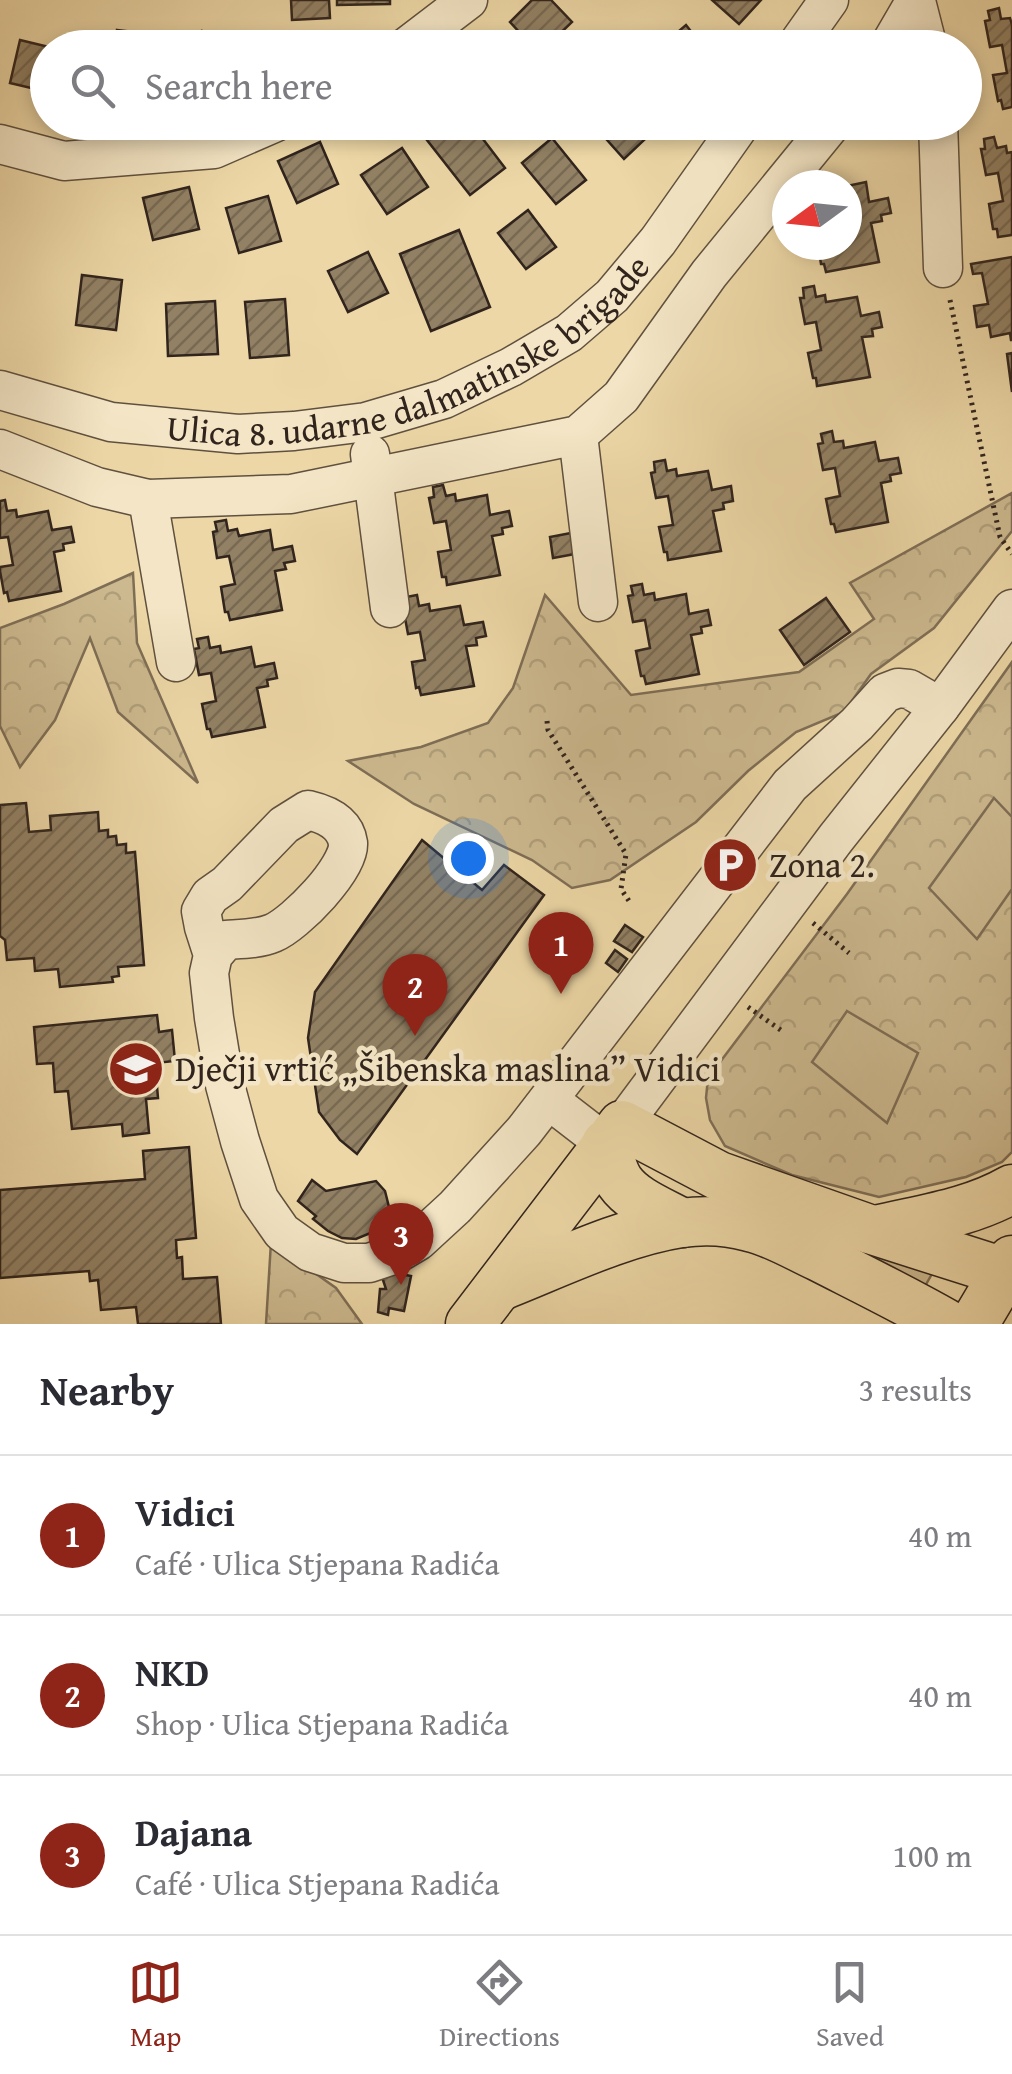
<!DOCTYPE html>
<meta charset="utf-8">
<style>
body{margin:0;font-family:"Gentium Book Plus",serif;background:#f2f2f3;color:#2b2b33}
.compass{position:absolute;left:772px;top:170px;width:90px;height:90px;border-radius:50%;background:#fff;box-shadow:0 5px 15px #0003;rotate:255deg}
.you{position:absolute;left:468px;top:858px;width:35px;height:35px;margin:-25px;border:8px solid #fff;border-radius:50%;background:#1a73e8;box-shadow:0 0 0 15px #1a73e833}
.badge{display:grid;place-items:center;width:65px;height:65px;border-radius:50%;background:#8f2418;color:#fff;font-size:32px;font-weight:700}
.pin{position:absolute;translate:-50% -82px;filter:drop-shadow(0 2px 5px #0008)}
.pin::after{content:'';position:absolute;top:52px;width:35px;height:30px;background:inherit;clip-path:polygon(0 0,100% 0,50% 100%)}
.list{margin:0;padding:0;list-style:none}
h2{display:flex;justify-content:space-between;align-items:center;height:130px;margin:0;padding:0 40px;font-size:42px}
h2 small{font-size:32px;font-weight:400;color:#7c7c81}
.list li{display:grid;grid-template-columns:65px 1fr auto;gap:30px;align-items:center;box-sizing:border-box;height:160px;padding:0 40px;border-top:2px solid #e1e1e2}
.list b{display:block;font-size:38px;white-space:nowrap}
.list p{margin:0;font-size:32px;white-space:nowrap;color:#7c7c81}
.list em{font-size:32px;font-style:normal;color:#7c7c81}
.icon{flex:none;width:55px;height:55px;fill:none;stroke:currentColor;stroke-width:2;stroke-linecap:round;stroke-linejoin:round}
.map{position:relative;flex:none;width:1012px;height:1324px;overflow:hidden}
.search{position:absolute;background:#fff;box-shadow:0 5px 15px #0003;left:30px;right:30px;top:30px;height:110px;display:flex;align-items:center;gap:25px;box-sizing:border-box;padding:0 35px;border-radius:55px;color:#7c7c81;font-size:38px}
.sheet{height:610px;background:#fff}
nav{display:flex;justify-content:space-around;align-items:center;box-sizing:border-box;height:140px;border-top:2px solid #e1e1e2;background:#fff;font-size:28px;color:#7c7c81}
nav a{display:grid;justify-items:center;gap:5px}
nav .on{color:#8f2418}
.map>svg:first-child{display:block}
.grass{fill:url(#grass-tufts);stroke:#7e6e56;stroke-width:2.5}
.forest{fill:url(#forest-crowns);stroke:#7e6e56;stroke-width:2.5}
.green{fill:#cdb98f;stroke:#7e6e56;stroke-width:2.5}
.building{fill:url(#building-hatch);stroke:#30241d;stroke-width:2.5}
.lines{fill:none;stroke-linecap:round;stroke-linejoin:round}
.minor-casing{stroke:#5f513f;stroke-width:41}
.major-casing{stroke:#30241d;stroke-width:51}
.path{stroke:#30241d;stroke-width:5;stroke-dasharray:2.5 5;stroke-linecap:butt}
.minor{stroke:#f3e5c5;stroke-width:38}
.major{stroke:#edd7a6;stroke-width:48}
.labels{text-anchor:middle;stroke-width:9;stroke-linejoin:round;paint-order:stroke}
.street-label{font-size:35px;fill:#30241d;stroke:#f3e5c5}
.poi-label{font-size:35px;fill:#30241d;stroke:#f3e5c5;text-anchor:start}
</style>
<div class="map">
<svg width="1012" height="1324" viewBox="0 0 1012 1324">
<defs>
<pattern id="grass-tufts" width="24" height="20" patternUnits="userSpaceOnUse" patternTransform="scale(2.5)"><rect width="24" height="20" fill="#cdb98f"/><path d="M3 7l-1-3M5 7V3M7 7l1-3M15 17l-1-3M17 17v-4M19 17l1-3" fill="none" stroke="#b09f7b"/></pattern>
<pattern id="forest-crowns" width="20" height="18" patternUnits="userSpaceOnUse" patternTransform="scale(2.5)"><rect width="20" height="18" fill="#cdb98f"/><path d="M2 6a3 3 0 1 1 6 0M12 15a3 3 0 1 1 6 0" fill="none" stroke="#b09f7b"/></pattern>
<pattern id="building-hatch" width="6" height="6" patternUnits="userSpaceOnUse" patternTransform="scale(2.5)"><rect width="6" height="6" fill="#928164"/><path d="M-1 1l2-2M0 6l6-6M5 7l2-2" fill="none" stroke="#786952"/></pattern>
</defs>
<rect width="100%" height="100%" fill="#edd7a6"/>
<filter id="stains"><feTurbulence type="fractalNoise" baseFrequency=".002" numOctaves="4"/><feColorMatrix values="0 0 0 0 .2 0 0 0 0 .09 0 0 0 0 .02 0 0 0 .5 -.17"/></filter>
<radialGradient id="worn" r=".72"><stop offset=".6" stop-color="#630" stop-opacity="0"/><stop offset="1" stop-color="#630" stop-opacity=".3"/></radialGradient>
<path class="grass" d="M867 1248 933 1272 924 1288 869 1264Z"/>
<g class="forest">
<path d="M1012 493V531L934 628 871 674 844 712 796 732 748 771 696 822 610 880 572 888 532 860 414 804 348 761 421 747 488 723 513 688 545 595 631 695 799 672 874 619 850 583Z"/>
<path d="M133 573 137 643 198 783 118 712 90 638 55 720 20 767 0 726V628L64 604Z"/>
<path d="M1012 662V1152L1002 1162 966 1177 879 1197 792 1175 725 1146 710 1120 706 1098 708 1078 847 894Z"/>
<path d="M271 1242 336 1288 362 1324H266Z"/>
</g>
<g class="green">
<path d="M994 798 1012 817V889L977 939 929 888Z"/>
<path d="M847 1011 918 1053 887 1123 812 1062Z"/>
</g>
<g class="building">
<path d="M291 0H329L330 18 292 20Z"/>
<path d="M337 0H390V4L337 5Z"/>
<path d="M532 0H551L572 22 545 48H534L510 22Z"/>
<path d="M712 0H761L739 24Z"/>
<path d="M999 8 1001 19 1010 18 1012 25V107L1003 109 1001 100 998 101 993 75 1007 73 1002 45 990 47 985 21 990 20 988 11Z"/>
<path d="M686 25 704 48H659Z"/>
<path d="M117 30 160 35 159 48H115Z"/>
<path d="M202 31 247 39 246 48H199Z"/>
<path d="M20 40 53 48H48V92L10 83Z"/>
<path d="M420 122H470L505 168 470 195 416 126Z"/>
<path d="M510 122H530L519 132Z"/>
<path d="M591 122H663L624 159Z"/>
<path d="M994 137 997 148 1006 146 1007 153 1012 152V235L998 237 997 229H993L989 204 1003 201 998 173 986 175 981 149H985L984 139Z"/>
<path d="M552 138 586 180 556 204 522 163Z"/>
<path d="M320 142 338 184 297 203 278 161Z"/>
<path d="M402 148 428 187 387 214 361 175Z"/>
<path d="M822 172 824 183 833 181 834 185H809L813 183 811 174Z"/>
<path d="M866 182 869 202 888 198 891 213 881 215 882 221 871 223 879 262 826 272 824 264H821L818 245H847V186Z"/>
<path d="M189 187 199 229 153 240 143 198Z"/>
<path d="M268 196 281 241 239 253 226 208Z"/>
<path d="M528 210 556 247 526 269 498 233Z"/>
<path d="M459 230 490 307 431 331 400 254Z"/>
<path d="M368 252 388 293 348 312 328 271Z"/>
<path d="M1012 257V340H1011L1010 333 991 337 989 325 977 327 974 306 988 304 982 273 973 274 971 264Z"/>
<path d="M82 275 122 280 116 330 76 325Z"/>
<path d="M814 286 816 297 825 295 826 302 857 297 861 316 879 312 882 327 872 329 873 336 862 337 870 377 817 386 816 378H813L808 353 821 350 816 322 805 324 800 298H804L803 288Z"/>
<path d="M285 299 289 355 250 358 245 302Z"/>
<path d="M215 301 218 354 168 356 166 304Z"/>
<path d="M1012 353V392L1007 354Z"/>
<path d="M832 431 834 442 843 441 844 448 875 442 879 461 898 458 901 473 890 475 891 481 881 483 888 522 836 532 834 524H831L826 499 840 496 835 468 823 470 818 444 823 443 821 434Z"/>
<path d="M665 460 667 471 676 469 677 476 708 471 712 490 731 486 733 501 723 503 724 509 713 511 721 551 668 560 667 552H664L659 527 673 525 668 496 656 498 651 473 655 472 654 462Z"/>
<path d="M443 485 446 496 455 494 456 501 487 495 490 515 509 511 512 526 502 528 503 534 492 536 500 575 447 585 446 577H442L438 552 451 550 446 521 434 523 429 498 434 497 433 487Z"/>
<path d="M5 500 7 511 16 510 17 517 48 511 52 530 71 527 74 542 63 544 64 550 54 552 61 591 9 601 7 592 4 593 0 571V567L13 565 8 537 0 538V501Z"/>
<path d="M226 520 228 531 237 529 239 536 270 530 273 550 292 546 295 561 284 563 286 569 275 571 282 610 230 620 228 612H225L221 587 235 584 229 556 217 558 213 532 217 531 215 522Z"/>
<path d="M571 533 575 554 553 558 550 537Z"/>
<path d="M642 584 644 595 654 593 655 600 686 594 689 614 708 610 711 625 701 627 702 633 691 635 699 674 646 684 644 676H641L636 651 650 648 645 620 633 622 628 596 633 595 631 586Z"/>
<path d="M417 595 419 606 429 604 430 611 460 606 464 625 483 622 486 636 476 638 477 645 466 646 474 686 421 695 419 687 416 688 412 662 425 660 420 632 408 634 403 607 406 597Z"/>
<path d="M826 598 850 632 804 665 780 630Z"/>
<path d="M208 637 210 648 220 646 221 653 251 647 255 667 274 663 277 678 267 680 268 686 257 688 265 727 212 737 210 729H207L202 704 216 701 211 673 199 675 194 649 199 648 197 639Z"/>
<path d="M26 803 29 832 51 830 50 816 98 812 99 831 108 830V837L116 836 117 845 126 844V853L135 852 144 965 118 967 119 976 112 977 113 982 60 987 58 969 35 971 34 958 7 960 5 940 0 936V805Z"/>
<path d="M422 840 482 890 504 865 544 895 357 1154 340 1140 319 1112 308 1038 315 992Z"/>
<path d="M625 925 643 937 632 952 614 941Z"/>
<path d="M615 950 627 959 618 972 606 963Z"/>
<path d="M157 1015 159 1032 172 1030 175 1061 155 1063 158 1098 146 1099 149 1133 123 1136 122 1124 72 1129 68 1091 55 1092 53 1063 37 1064 34 1027Z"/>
<path d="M189 1147 196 1238 176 1240 177 1258 182 1257 183 1279 217 1277 221 1324H138L136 1307 101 1310 98 1280 90 1281 89 1271 0 1278V1190L145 1179 143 1151Z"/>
<path d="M312 1180 326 1191 376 1181 385 1191 390 1211 385 1221 373 1232 356 1239 342 1238 328 1231 313 1219 316 1216 298 1201Z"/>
<path d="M395 1273 411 1276 404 1311 389 1308 388 1315 378 1312 380 1289H386L382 1277Z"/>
</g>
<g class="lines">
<g class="minor-casing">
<g id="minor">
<path d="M916 1 928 48"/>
<path d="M405 48 468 0"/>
<path d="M795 48 829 0"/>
<path d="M888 48 916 0"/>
<path d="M938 122 943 268"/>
<path d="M0 144 64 161 214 149 276 122"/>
<path id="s1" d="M0 390 111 422 238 434 294 431 366 422 444 399 511 367 569 333 612 296 658 241 742 122"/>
<path d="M578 435 598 602"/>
<path d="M0 449 97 487 148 499 291 494 578 435 621 397 709 274 833 122"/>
<path d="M370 454 390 608"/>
<path d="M148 499 176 662"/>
<path d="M213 955 204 927 201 911 210 896 227 884 284 825 308 810C325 814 345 822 348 843 350 868 295 924 273 933 259 939 241 939 226 940L213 955 209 973 214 1018 225 1085 240 1141 259 1199 282 1232 310 1252 344 1263H369L396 1254 418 1241 455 1207 524 1131 790 785 857 724 885 693 898 688 909 689 940 707"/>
<path d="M549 1100 606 1144"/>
<path d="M622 1125 836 838 940 707 1012 609"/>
</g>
</g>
<g class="major-casing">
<g id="major">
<path d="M606 1144C610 1156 612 1171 620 1182 633 1201 663 1212 682 1223"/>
<path d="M876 1230C922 1219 970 1213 1012 1189"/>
<path d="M501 1286C557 1264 622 1232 681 1223 703 1220 728 1221 749 1227 773 1232 797 1247 819 1257 862 1279 905 1300 947 1324"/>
<path d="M470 1324 622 1125 719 1176 872 1230 1004 1272"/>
<path d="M974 1324 1012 1260"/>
</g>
</g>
<g class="path">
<path d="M950 300 1000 537 1012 554"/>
<path d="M547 721 548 730 626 854 621 889 631 904"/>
<path d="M813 923 849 953"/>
<path d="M748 1007 782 1031"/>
</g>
<use href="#minor" class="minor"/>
<use href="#major" class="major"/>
</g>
<defs>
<g id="parking-disc" transform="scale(2.875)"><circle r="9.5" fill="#8f2418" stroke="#f3e5c5"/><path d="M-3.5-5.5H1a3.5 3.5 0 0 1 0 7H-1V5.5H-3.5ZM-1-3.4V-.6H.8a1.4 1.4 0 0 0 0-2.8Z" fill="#fff"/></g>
<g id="school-disc" transform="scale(2.875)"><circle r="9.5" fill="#8f2418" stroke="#f3e5c5"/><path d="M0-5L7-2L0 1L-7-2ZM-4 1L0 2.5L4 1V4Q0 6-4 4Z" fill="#fff"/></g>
</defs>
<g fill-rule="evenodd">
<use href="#parking-disc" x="730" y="865"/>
<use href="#school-disc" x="136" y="1069"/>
</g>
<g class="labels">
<g class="street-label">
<text dy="12" stroke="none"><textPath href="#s1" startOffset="435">Ulica 8. udarne dalmatinske brigade</textPath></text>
</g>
<g class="poi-label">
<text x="769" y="877">Zona 2.</text>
<text x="175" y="1081">Dječji vrtić „Šibenska maslina” Vidici</text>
</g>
</g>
<rect width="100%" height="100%" filter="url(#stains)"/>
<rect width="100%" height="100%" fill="url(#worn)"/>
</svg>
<svg class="compass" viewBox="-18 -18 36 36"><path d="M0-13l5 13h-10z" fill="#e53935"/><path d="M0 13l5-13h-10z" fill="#7c7c81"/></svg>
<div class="you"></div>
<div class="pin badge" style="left:561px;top:994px">1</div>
<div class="pin badge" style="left:415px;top:1036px">2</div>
<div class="pin badge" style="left:401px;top:1285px">3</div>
<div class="search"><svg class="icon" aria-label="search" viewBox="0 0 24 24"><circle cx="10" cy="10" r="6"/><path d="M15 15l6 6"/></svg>Search here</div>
</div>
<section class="sheet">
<h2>Nearby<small>3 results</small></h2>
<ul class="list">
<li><span class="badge">1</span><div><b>Vidici</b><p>Café · Ulica Stjepana Radića</p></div><em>40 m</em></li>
<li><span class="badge">2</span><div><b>NKD</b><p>Shop · Ulica Stjepana Radića</p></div><em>40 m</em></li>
<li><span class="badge">3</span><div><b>Dajana</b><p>Café · Ulica Stjepana Radića</p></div><em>100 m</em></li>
</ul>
</section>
<nav>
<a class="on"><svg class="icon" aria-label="map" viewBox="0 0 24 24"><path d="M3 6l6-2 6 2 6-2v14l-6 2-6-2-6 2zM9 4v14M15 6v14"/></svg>Map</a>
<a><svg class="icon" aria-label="directions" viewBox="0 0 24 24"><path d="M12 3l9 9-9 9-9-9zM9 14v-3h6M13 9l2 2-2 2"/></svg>Directions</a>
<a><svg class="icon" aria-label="saved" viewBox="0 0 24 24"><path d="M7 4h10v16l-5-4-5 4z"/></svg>Saved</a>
</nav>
